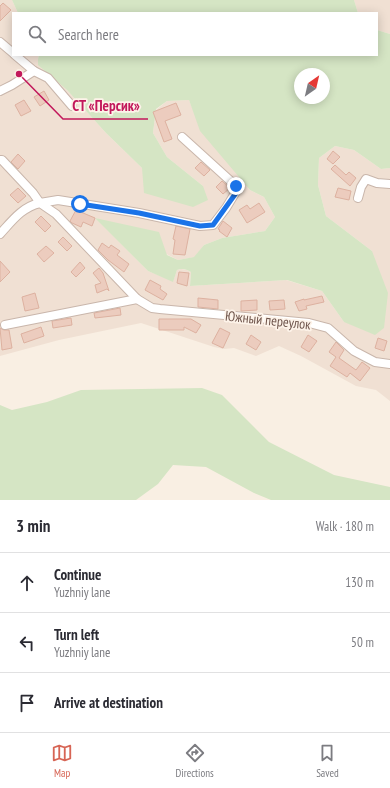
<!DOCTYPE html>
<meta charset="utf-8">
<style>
body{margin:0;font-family:"PT Sans Narrow",sans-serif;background:#f7f7f7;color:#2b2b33}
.compass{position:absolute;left:294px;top:68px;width:36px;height:36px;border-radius:50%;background:#fff;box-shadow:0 2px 10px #0003;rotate:34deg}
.stop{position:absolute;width:12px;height:12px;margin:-9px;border:3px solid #1a73e8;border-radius:50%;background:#fff}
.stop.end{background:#1a73e8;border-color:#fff;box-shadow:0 1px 4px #0008}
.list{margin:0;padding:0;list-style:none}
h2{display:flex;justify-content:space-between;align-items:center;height:52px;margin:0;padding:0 16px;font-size:17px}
h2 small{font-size:13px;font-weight:400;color:#7c7c81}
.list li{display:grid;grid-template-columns:26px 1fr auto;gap:12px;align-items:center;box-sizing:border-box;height:60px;padding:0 16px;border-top:1px solid #e1e1e2}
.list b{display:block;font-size:15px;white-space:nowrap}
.list p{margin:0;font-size:13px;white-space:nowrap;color:#7c7c81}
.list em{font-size:13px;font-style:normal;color:#7c7c81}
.icon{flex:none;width:22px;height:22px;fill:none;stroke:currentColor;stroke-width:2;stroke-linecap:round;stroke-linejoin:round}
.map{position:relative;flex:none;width:390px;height:500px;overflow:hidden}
.search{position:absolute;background:#fff;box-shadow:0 2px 10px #0003;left:12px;right:12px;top:12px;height:44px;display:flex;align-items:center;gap:10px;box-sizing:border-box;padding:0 14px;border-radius:0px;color:#7c7c81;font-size:15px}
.sheet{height:232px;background:#fff}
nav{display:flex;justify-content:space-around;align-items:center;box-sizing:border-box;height:56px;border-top:1px solid #e1e1e2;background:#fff;font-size:11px;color:#7c7c81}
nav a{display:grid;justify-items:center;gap:2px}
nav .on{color:#d76555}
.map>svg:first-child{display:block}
.residential{fill:#f0e0d3}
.green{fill:#d5e5c4;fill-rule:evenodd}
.building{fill:#ecccbe;stroke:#ddb1a0}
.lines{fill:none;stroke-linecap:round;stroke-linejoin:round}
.minor-casing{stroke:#c9b6ab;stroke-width:10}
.minor{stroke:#fff;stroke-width:8}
.route{stroke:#1a73e8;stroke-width:5}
.labels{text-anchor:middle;stroke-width:3.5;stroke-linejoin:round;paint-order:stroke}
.street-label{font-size:14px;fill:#6f554c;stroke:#fdf3e9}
.leader{fill:none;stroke:#c2185b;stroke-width:1.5}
.callout-dot{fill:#c2185b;stroke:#fdf3e9;stroke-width:1.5}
.callout-label{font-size:15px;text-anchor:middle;font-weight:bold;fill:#c2185b;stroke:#fdf3e9;stroke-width:3.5;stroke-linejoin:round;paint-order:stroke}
</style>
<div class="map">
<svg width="390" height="500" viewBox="0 0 390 500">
<rect width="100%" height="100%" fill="#f9efe3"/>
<g class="residential">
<path d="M0 0H12L18 13H13V55H39L38 59 39 65 67 90 106 133 142 168 203 186 167 157 153 133 156 110 167 101 189 100 194 112 250 190 264 197 275 217 265 231 222 238 204 245 195 257 178 260 96 218 148 271 173 281 177 270 181 269 187 270 191 272 190 286 286 280 322 291 344 322 372 251 326 216 318 185 319 158 335 146 354 150 381 169 390 168V401L376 390 356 386 301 356 279 346 256 356 234 348 224 349 214 347 141 323 59 340 0 356Z"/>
<path d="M354 0H390V34L377 30V13H358Z"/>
</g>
<g class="green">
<path d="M12 0H354L358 13H18Z"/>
<path d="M377 30 390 34V168L381 169 354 150 335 146 319 158 318 185 326 216 372 251 388 293 384 328 375 335 344 322 322 291 287 280 190 286 191 272C186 269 182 268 177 270L173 282 148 271 95 218 159 232 167 255 178 260 194 257 204 245 222 238 265 231 275 217 264 197 250 190 200 131 189 100 167 101 156 109 153 133 167 157 203 186 208 200 193 207 144 193 142 168 106 133 67 90 38 65V59L39 55H377ZM300 74H324V98H300Z"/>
<path d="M202 388 222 395 269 442 334 475 390 487V500H271L254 493 206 467 173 465 158 484 136 500H0V405L12 410 47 402 81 390Z"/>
</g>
<g class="building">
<path d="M3 3 11 10 0 21V6Z"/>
<path d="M44 91 49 100 40 106 34 97Z"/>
<path d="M24 100 31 111 21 116 15 105Z"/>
<path d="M176 103 181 115 165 121 172 139 164 142 153 112Z"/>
<path d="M333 151 340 157 333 164 327 159Z"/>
<path d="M18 154 25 161 18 169 11 162Z"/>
<path d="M201 162 210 170 204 176 195 168Z"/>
<path d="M335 165 346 175 349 172 356 178 350 186 331 169Z"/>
<path d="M222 181 230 188 223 194 216 187Z"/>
<path d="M18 188 26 196 18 203 10 195Z"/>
<path d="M338 188 351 191 349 200 335 197Z"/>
<path d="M259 203 265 212 247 223 239 210 247 205 250 209Z"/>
<path d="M76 210 95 218 92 226 83 222 81 227 72 223 70 221Z"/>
<path d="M41 216 51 226 45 232 35 222Z"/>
<path d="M223 221 232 228 227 237 219 231 220 230 218 229Z"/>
<path d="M176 226 190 229 185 255 173 254 175 240 173 239Z"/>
<path d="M63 237 72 246 67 251 58 242Z"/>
<path d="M102 243 109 248 111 245 120 251 117 255 129 264 124 272 108 260 98 250Z"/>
<path d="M46 246 54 253 44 262 37 254Z"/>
<path d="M0 261 10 272 0 282Z"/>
<path d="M80 262 85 268 76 277 71 272Z"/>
<path d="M99 268 103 273 109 291 107 289 97 293 95 285 101 283 93 273Z"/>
<path d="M179 272 189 273 187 286 177 283Z"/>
<path d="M150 280 161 286 160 289 167 294 163 300 145 290Z"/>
<path d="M35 293 39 308 25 311 22 297Z"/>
<path d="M322 296 324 302 306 306 307 309 299 311 295 302 304 299V300Z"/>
<path d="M198 298 218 300V309L198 307Z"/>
<path d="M257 300V310L241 311V301Z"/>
<path d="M284 300 285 309 270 310 269 301Z"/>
<path d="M120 308 121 315 95 318 94 313Z"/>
<path d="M71 318 72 325 53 328 52 321Z"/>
<path d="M159 319H191L201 325 196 333 184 327V330H159Z"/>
<path d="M41 327 44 336 24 343 21 334Z"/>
<path d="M0 328 4 330H9L12 348 2 350Z"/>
<path d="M220 328 230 333 223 348 212 343Z"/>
<path d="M251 335 261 342 256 350 246 344Z"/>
<path d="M308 335 317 341 309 352 301 347Z"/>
<path d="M378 338 387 341 384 351 375 348Z"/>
<path d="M336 342 344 350 339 358 356 370 362 362 370 368 360 381 350 373 347 377 330 366 336 357 329 352Z"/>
</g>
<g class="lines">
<g class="minor-casing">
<g id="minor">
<path d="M0 42 13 53"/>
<path d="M34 71 48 78 72 106"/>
<path d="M0 91 12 85 34 71 15 55"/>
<path d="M0 160H2L33 193 40 203 58 200 139 213 200 226 213 225 226 208 237 190 236 186 182 137"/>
<path d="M358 198 361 187 366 179 377 183 390 184"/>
<path d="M0 234C12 221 22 207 40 203L56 214 137 299 152 308 160 309 309 323 328 328 354 351 375 362 390 364"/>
<path d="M5 325 137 299"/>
</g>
</g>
<use href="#minor" class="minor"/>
</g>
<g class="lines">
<path class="route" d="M80 204 139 213 200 226 213 225 236 193 237 190 236 186"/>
</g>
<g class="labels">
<g class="street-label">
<text transform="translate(268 320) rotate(6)" y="5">Южный переулок</text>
</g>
</g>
<path class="leader" d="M19 74L63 119H148"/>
<circle class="callout-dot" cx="19" cy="74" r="4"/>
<g class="callout-label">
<text x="106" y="111">СТ «Персик»</text>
</g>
</svg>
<svg class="compass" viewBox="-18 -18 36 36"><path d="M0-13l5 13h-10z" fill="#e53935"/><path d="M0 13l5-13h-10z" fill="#7c7c81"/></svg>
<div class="stop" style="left:80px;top:204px"></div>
<div class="stop end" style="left:236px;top:186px"></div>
<div class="search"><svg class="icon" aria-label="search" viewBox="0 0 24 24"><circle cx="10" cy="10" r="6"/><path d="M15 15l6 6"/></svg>Search here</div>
</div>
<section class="sheet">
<h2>3 min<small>Walk · 180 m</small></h2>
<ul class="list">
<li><svg class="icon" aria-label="ahead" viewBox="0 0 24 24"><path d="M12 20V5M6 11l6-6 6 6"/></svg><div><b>Continue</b><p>Yuzhniy lane</p></div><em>130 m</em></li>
<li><svg class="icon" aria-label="left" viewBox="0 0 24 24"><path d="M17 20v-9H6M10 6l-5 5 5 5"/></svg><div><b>Turn left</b><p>Yuzhniy lane</p></div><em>50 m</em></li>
<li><svg class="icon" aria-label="arrive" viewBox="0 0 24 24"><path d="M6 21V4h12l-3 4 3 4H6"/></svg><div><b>Arrive at destination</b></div></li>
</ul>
</section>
<nav>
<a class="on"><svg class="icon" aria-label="map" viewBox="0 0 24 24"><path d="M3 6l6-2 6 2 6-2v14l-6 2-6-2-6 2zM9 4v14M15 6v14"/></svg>Map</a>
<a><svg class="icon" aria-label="directions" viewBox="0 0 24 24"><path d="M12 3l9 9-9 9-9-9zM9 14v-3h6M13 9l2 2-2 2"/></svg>Directions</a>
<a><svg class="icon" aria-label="saved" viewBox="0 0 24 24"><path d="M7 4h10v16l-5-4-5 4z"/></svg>Saved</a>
</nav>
